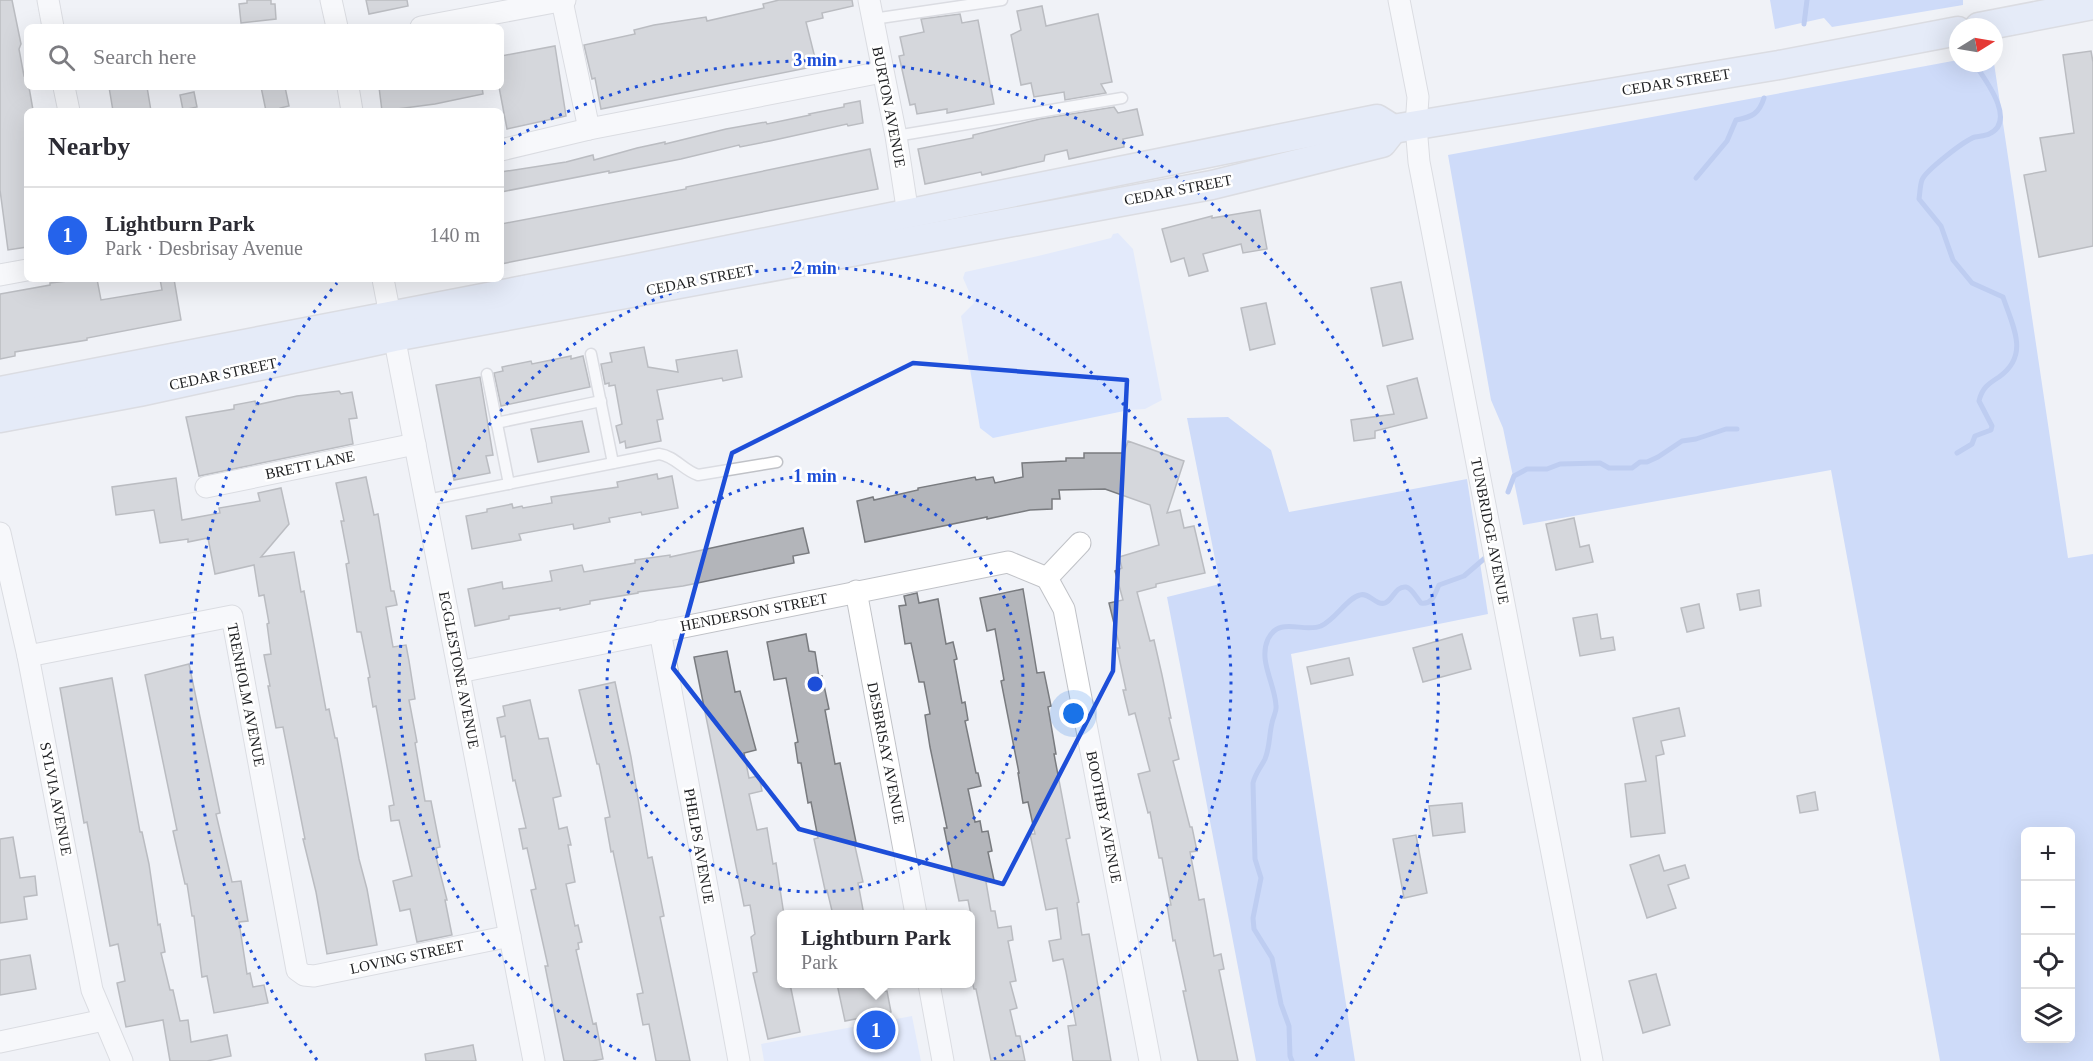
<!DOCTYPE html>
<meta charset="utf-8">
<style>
body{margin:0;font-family:Georgia,serif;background:#f2f2f3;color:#2b2b33}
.controls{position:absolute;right:18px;bottom:18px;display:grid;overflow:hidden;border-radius:9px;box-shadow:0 6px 24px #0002}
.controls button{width:54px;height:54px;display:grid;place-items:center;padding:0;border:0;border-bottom:2px solid #e1e1e2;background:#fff;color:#2b2b33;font:30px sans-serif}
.compass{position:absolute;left:1949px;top:18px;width:54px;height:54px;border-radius:50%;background:#fff;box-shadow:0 6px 24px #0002;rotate:79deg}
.you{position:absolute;left:1074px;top:714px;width:21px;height:21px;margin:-15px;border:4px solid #fff;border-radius:50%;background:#1a73e8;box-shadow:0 0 0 9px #1a73e833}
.badge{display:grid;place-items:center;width:39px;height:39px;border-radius:50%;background:#2563eb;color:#fff;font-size:20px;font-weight:700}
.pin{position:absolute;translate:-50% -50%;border:3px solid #fff;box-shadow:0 2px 6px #0006}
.popup{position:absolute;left:777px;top:910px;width:198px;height:78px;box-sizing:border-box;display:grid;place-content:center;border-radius:9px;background:#fff;filter:drop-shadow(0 2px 4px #0005);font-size:20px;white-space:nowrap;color:#7c7c81}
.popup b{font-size:22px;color:#2b2b33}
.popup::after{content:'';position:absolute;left:50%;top:100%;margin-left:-12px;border:12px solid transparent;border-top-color:#fff}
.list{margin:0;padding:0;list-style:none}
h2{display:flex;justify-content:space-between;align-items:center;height:78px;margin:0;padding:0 24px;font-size:26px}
h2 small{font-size:20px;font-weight:400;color:#7c7c81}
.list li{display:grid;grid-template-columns:39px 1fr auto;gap:18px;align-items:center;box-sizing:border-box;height:96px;padding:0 24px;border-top:2px solid #e1e1e2}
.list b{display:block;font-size:22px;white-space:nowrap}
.list p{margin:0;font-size:20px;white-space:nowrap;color:#7c7c81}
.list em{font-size:20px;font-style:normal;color:#7c7c81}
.icon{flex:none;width:33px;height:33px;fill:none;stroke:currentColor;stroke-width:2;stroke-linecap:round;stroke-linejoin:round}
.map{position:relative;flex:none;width:2093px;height:1061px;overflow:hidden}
.search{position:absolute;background:#fff;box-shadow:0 6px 24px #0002;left:24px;top:24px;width:480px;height:66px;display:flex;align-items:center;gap:15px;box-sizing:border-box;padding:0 21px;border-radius:9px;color:#7c7c81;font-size:22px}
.panel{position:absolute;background:#fff;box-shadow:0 6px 24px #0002;left:24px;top:108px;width:480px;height:174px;border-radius:9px}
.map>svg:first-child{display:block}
.green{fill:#d3e1fe}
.forest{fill:#a4bffb;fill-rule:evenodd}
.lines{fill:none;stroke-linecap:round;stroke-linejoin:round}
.stream{stroke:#81a0e9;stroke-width:5}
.building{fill:#b3b5ba;stroke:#797b7f;stroke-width:1.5}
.service-casing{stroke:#c0c2c7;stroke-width:13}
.minor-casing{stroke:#c0c2c7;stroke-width:23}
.secondary-casing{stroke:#c0c2c7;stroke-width:31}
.service{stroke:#fff;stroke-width:10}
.minor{stroke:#fff;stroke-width:21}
.secondary{stroke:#d8e2f8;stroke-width:28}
.marked{fill:none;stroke:#1d4ed8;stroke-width:4.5;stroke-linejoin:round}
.ring{fill:none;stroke:#1d4ed8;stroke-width:3;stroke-dasharray:3 6}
.labels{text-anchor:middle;stroke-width:5;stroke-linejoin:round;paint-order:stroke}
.street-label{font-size:15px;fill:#1d1e20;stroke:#fff}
.centre{fill:#1d4ed8;stroke:#fff;stroke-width:3}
.ring-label{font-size:18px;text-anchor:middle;font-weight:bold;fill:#1d4ed8;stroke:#fff;stroke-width:5;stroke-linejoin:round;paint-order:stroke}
</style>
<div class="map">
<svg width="2093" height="1061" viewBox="0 0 2093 1061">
<rect width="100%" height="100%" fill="#f0f2f7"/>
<g class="green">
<path d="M1118 233 1133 249 1162 400 1145 409 1129 410 993 438 980 428 961 316 974 303 963 278 965 272 1038 256 1111 238 1113 234Z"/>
<path d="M912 1016 921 1061H764L761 1044Z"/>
</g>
<g class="forest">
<path d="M1770 0H1963V5L1832 27 1824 18 1775 29Z"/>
<path d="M1958 60V63H1994L2068 558 2093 554V1061H1940L1831 470 1523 525 1503 428 1491 400 1448 155ZM2026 832H2070V1038H2026Z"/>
<path d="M1228 417 1271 450 1289 512 1467 479 1488 614 1291 654 1355 1061H1256L1167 597 1220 584 1187 418Z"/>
</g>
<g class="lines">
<g class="stream">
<path d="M1804 24 1807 0"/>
<path d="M1696 178 1727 141 1736 120C1752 117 1759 114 1764 98"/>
<path d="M1957 453 1972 444 1975 436 1991 430 1992 426 1979 401C1982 388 1988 384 1999 377 2030 355 2013 327 2003 297L1972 283 1953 260 1941 226 1919 199C1920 193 1920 185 1922 180 1925 171 1965 140 1975 137 1979 136 1985 136 1989 134 2018 121 1984 78 1974 63"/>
<path d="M1508 492 1514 476 1527 469H1547L1560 464 1600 463 1609 468H1632L1640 462H1647L1658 457 1682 441 1696 439 1726 429H1737"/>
<path d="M1292 1061 1290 1056 1289 1026 1281 1004 1272 958 1254 929 1253 918 1261 878 1255 859 1253 783C1255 774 1261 767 1265 759 1270 747 1269 735 1272 723 1273 717 1277 711 1276 706 1275 683 1258 661 1268 639 1279 616 1303 633 1321 626 1336 619 1347 598 1360 595 1369 592 1376 606 1385 603 1393 600 1395 586 1406 587 1412 588 1417 599 1421 603 1433 605 1435 593 1439 585L1464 576 1485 558"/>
</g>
</g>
<g class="building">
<path d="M0 0H12L21 44 19 49 24 76H27V87H29L33 110 27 111V247L8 250 0 190Z"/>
<path d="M247 0H271V4H275L276 19 241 23 239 4 247 3Z"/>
<path d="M366 0H407L408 6 369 14Z"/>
<path d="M779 0H852L853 6 822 13 823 18 806 22 817 66 601 109 595 78 592 79 584 45 635 34 634 30 654 25 706 17 707 21 764 8 763 4Z"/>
<path d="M1042 6 1046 26 1098 14 1112 82 1101 84 1106 93 1065 100 1064 92 1034 97 1031 83 1021 85 1011 35 1021 30 1017 11Z"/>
<path d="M960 14 962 23 978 20 994 104 947 113V109L917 114 915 104 910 105 899 56 904 55 900 37 924 32 921 19Z"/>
<path d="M555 46 566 116 507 129 499 87H501V56Z"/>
<path d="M2091 51 2093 62V246L2039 257 2024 175 2046 171 2040 138 2074 133 2063 55Z"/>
<path d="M109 87H147L151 111H113Z"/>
<path d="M261 87H285L289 106 280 108V111H266Z"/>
<path d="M379 87H482L483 94 435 104 382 111Z"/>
<path d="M194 92 197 107 183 110 180 95Z"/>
<path d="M860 101 863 123 848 126 847 124 770 141 740 147 739 145 681 159 609 173V171L501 192V172L566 162 593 155 594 160 637 148 665 142V144L726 129 766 122 767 124 810 115 809 114 844 107V104Z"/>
<path d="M1114 107 1118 113 1137 109 1143 135 1123 139 1124 147 1069 159 1067 150 1045 155 1044 161 982 175 981 172 925 184 918 149 973 138V135L1040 119Z"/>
<path d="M870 149 878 189 501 264V224L686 189V187Z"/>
<path d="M1260 210 1267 249 1243 253 1241 244 1203 254 1208 271 1189 276 1184 258 1171 262 1162 229 1212 216V218Z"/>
<path d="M86 279H97L101 300 162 290 160 279H174L181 320 87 338V340L15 352V356L0 359V294L50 285V283Z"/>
<path d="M1401 282 1413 339 1383 346 1371 288Z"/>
<path d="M1266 303 1275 344 1250 350 1241 308Z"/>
<path d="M644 347 648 367 678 372 676 360 737 350 742 377 723 381 722 378 657 390 663 419 657 420 661 441 626 448 625 441 620 443 616 426 622 424 615 385 609 386V383L605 384 601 364 612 362 610 353Z"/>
<path d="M571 356V359L583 356 590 387 501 406 494 373 503 371 502 367 531 361 532 364Z"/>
<path d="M480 377 493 455 486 456 490 473 454 480 436 385Z"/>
<path d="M1417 378 1427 418 1375 431V438L1354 441 1351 420 1394 414 1387 386Z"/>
<path d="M339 391 341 394 352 392 357 418 349 419 353 444 199 476 186 417 234 409V405L255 401 256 405 297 396Z"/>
<path d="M582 421 589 452 538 462 531 429Z"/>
<path d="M1128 441 1184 461 1167 513 1180 510 1184 528 1194 526 1205 573 1156 584V587L1137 592 1150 641 1154 640 1162 675 1171 718H1169L1179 759 1173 761 1190 827H1192L1197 851 1190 852 1199 900 1204 899 1214 956 1221 954 1224 969 1219 970 1238 1061H1198L1183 991H1186L1175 940 1173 941 1167 905H1171L1162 858H1159L1150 812 1148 813 1138 774 1150 771 1135 713 1129 715 1123 690H1126L1117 648H1120L1109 603 1123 600 1115 571 1122 568 1119 557 1159 545 1150 505 1105 489 1059 490 1060 499H1052V509L1030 510 987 519V517L865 542 857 501 873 497 874 500 918 490V488L975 477 976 480 993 477 995 483 1023 477 1022 463 1066 461V458H1084V453H1124Z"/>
<path d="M657 474 658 479 672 476 678 508 642 515 641 512 609 518 610 522 574 529 573 524 519 534 521 540 472 549 466 516 487 512V509L512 504 513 508 522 506 523 508 552 503 551 497 618 487 617 482Z"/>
<path d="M366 477 374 515 378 514 391 591H394L397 605 386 607 393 647 406 645 409 661 415 699 409 700 417 742 415 743 425 801H431L440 847 436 848 438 857H436L447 900H445L452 935 417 942 410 909 400 911 393 881 412 876 399 820 391 821 389 806 394 805 376 706 373 707 368 678 370 677 361 632H357L346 564 349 563 341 521H344L336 483Z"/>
<path d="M176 478 182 520 220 513 219 508 260 501 258 493 281 488 289 524 261 557 294 552 301 592 304 591 326 710 329 709 335 738H337L359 859 367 889 377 945 327 954 316 892 303 839H305L283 727 276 728 268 686H270L264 655 271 654 267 624 269 623 264 595 259 596 254 565 215 574 208 538 188 542V539L160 543 154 510 116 515 112 487Z"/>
<path d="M1574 518 1580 547 1589 545 1593 562 1556 570 1546 524Z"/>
<path d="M803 528 809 553 793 556 794 563 683 586 638 592V593L590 601V604L560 610V608L509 616V619L475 626 468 589 502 582 503 589 552 581 550 571 582 565 584 572 635 563V560L670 555V557Z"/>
<path d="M1023 589 1037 673 1044 672 1051 706 1048 707 1056 754H1054L1070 838 1066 839 1079 902 1077 903 1082 935 1089 934 1111 1061H1073L1068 1026 1076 1025 1066 972 1063 959 1053 961 1049 941 1061 939 1057 908 1046 910 1030 834H1035L1028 802 1023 803 1018 773H1019L1001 681 1004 680 995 629 987 631 980 598Z"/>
<path d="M1759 590 1761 606 1740 610 1737 594Z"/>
<path d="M917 593 919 603 938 599 946 644 953 642 957 659 954 660 962 703 965 702 968 720 965 721 976 773H978L981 786 968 789 975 822 980 821 982 832 988 831 992 851 988 852 994 880 986 882 991 911H995L998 928 1011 926 1013 940 1008 941 1016 981 1010 982 1017 1008 1010 1010 1016 1036H1020L1025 1061H991L976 989H974L970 974V959L973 958 970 931 974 930 968 900 959 901 944 828H947L930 747 925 715 930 714 924 682H919L911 643 905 644 899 606 906 605 904 596Z"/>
<path d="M1699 604 1704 628 1687 632 1681 608Z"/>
<path d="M1597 614 1601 639 1613 637 1615 650 1580 656 1573 618Z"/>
<path d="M806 634 809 651 815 652 819 677 822 676 829 709 825 710 835 764 840 763 856 842H854L863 882 858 883 864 915H833L827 890H825L814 839 818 838 811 802 808 803 801 763H798L795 743 798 742 786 678 774 680 767 642Z"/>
<path d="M1462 634 1471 669 1423 682 1413 648Z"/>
<path d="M727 651 735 692 740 691 756 750 744 753 749 778 759 776 762 791 749 794 757 830 767 828 773 864 776 863 784 915H782V984H790L800 1032 768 1039 753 973 757 972 751 937 755 934 750 905 744 906 694 657Z"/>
<path d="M1349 658 1353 675 1311 684 1307 667Z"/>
<path d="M189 664 220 813 216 814 232 882 241 881 248 921 239 922 247 974 250 973 253 987 264 985 268 1003 214 1013 207 976 202 977 194 916H192L187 884H185L173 831 177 830 145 675Z"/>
<path d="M112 678 140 832H142L149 864 158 925 160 924 165 952 161 953 170 990H173L180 1021 188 1020 191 1042 227 1035 231 1056 207 1061H170L163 1020 126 1027 117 983 125 981 118 944 110 946 87 822 84 823 60 688Z"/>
<path d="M615 682 631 757 648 858 652 857 664 916 660 917 690 1061H656L649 1024 643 1025 637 994 643 993 613 851 611 852 605 818 610 817 599 764H597L579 690Z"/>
<path d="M530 700 539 739 548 738 561 796 553 798 559 829 567 827 571 845H568L575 882 566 884 575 926 578 925 582 942 578 943 579 949 576 950 593 1024 596 1023 603 1059 592 1061H564L545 966H548L531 890 536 889 527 848 523 849 519 829 526 828 515 780 513 781 505 736 501 737 497 718 505 716 503 706Z"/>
<path d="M1679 708 1685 736 1661 741 1664 754 1656 756 1665 833 1631 837 1625 784 1646 781 1633 718Z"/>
<path d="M1815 792 1818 810 1800 813 1797 796Z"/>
<path d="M1462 803 1465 832 1433 836 1429 806Z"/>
<path d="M1416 835 1427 893 1404 898 1393 839Z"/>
<path d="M13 837 20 878 35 876 37 895 24 897 27 919 0 923V839Z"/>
<path d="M1659 855 1664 871 1685 865 1689 878 1668 885 1676 908 1647 918 1630 865Z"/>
<path d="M30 955 36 989 0 995V960Z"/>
<path d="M1656 974 1670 1025 1643 1033 1629 981Z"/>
<path d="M837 984H878L880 992 887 991 891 1012 845 1021Z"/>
<path d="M473 1045 476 1061H426L425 1054Z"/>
</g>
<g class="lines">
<g class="service-casing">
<g id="service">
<path d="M873 19 1002 0"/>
<path d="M896 136 1122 98"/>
<path d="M591 354 613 463"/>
<path d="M487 374 509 484"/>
<path d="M496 423 601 401"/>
<path d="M427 500 659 454C675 456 683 470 698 475L777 462"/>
</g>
</g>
<g class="minor-casing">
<g id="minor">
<path d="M48 0 53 27"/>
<path d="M331 0 337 27"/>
<path d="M869 0 896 136 908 214"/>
<path d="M1399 0 1418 97 1416 126 1419 162 1592 1061"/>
<path d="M562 1 589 129"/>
<path d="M421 27 565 0"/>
<path d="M64 87 69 111"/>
<path d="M348 87 352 111"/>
<path d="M501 150 589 129 882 72"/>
<path d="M0 275 27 270"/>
<path d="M383 279 534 1061"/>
<path d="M206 487 415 444"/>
<path d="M0 533 28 656 92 990 122 1061"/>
<path d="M1047 578 1064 609 1150 1061"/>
<path d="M1047 578 1080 543"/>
<path d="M856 591 916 914"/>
<path d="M660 631 739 1061"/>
<path d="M28 656 232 616 297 970 304 975 314 976 510 936"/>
<path d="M459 672 1008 562 1047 578"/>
<path d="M929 984 943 1061"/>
<path d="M0 1042 104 1020"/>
</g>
</g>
<g class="secondary-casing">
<g id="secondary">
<path d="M1979 27 2093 5"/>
<path d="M0 391 633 269 1377 119 1393 129 1779 65 1958 31"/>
<path d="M0 418 139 392 394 337 1212 185 1382 143 1393 129"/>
</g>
</g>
<use href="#service" class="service"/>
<use href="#minor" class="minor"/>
<use href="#secondary" class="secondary"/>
</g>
<path d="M0 0H2093V1061H0ZM913 363 1127 380 1113 671 1003 884 799 829 673 668 732 453Z" fill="#f0f2f7" fill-opacity=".55" fill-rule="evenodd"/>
<path class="marked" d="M913 363 1127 380 1113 671 1003 884 799 829 673 668 732 453Z"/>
<g class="ring">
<circle cx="815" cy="684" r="208"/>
<path d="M636 1059A416 416 0 1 1 994 1059"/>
<path d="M317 1060A624 624 0 0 1 337 283M503 144A624 624 0 0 1 1313 1060"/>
</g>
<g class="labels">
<g class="street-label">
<text transform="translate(1676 82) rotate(-9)" y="5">CEDAR STREET</text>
<text transform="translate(889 107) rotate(79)" y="5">BURTON AVENUE</text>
<text transform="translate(1178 190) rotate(-11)" y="5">CEDAR STREET</text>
<text transform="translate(700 280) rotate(-11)" y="5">CEDAR STREET</text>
<text transform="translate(223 374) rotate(-12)" y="5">CEDAR STREET</text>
<text transform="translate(310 465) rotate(-12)" y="5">BRETT LANE</text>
<text transform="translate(1490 531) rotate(79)" y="5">TUNBRIDGE AVENUE</text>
<text transform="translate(754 612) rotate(-11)" y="5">HENDERSON STREET</text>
<text transform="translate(459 670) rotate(79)" y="5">EGGLESTONE AVENUE</text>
<text transform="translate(246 695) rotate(79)" y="5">TRENHOLM AVENUE</text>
<text transform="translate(886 753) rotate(79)" y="5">DESBRISAY AVENUE</text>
<text transform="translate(56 799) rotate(79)" y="5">SYLVIA AVENUE</text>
<text transform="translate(1104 817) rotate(79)" y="5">BOOTHBY AVENUE</text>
<text transform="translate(699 846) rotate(80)" y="5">PHELPS AVENUE</text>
<text transform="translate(407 957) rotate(-12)" y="5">LOVING STREET</text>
</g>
</g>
<circle cx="815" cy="684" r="9" class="centre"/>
<g class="ring-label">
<text x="815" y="66">3 min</text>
<text x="815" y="274">2 min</text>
<text x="815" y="482">1 min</text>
</g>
</svg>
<div class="controls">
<button>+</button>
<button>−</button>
<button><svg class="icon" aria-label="locate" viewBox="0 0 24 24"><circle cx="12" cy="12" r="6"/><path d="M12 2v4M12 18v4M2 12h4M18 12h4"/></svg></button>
<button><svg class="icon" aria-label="layers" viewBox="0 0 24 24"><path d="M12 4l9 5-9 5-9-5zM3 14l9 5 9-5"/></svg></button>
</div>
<svg class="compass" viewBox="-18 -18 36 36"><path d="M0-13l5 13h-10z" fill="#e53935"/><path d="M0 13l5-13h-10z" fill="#7c7c81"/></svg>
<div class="you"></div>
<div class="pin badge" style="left:876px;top:1030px">1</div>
<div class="popup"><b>Lightburn Park</b>Park</div>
<div class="search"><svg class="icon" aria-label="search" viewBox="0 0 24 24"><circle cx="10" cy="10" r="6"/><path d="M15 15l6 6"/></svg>Search here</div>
<section class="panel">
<h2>Nearby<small></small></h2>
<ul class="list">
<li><span class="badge">1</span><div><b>Lightburn Park</b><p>Park · Desbrisay Avenue</p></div><em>140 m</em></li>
</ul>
</section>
</div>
